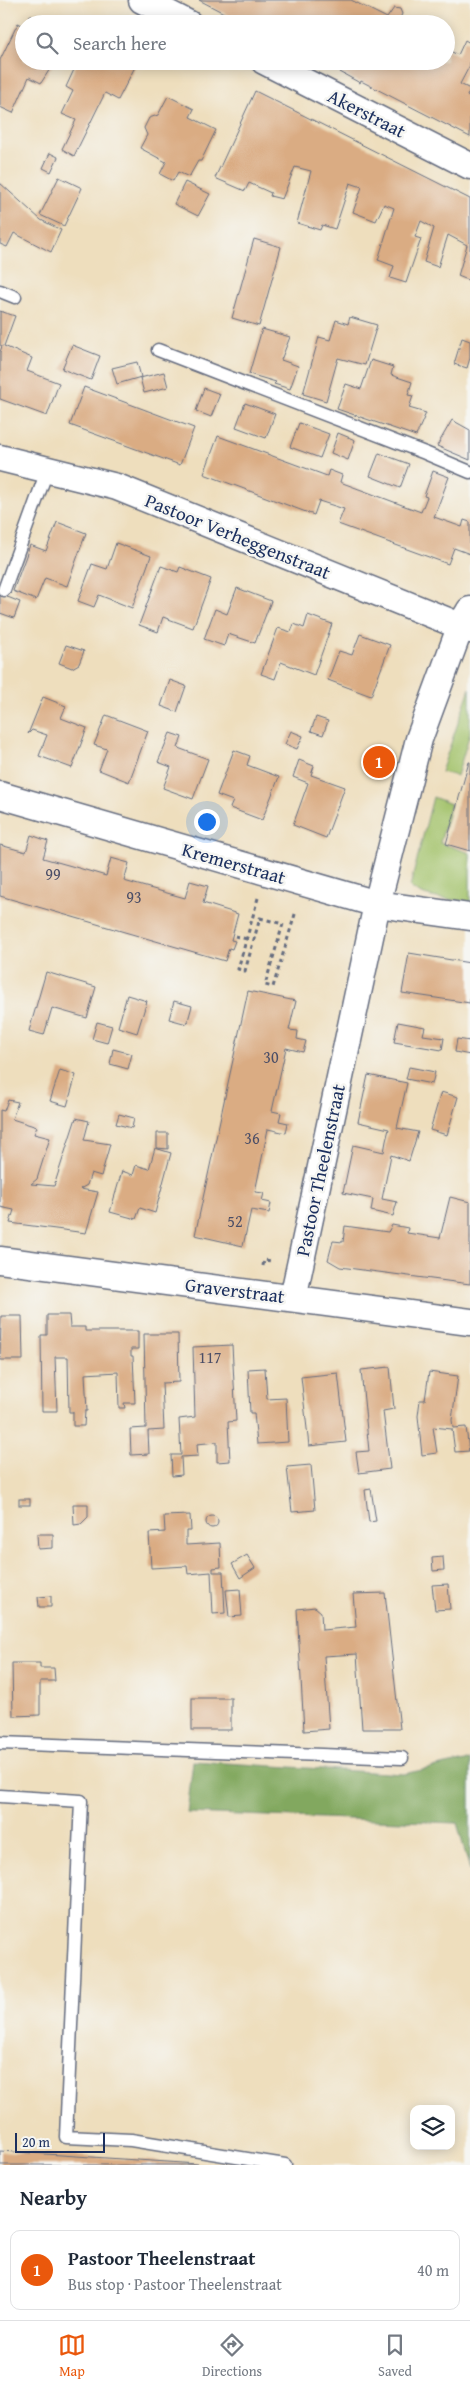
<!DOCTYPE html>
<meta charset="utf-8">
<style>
body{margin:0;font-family:"Gentium Book Plus",serif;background:#f6f6f7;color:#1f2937}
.controls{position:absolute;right:15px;bottom:15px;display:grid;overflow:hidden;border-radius:10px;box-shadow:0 2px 12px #0003}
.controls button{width:45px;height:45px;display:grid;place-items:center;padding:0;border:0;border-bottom:1px solid #e0e1e3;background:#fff;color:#1f2937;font:25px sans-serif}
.scale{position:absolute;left:15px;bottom:12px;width:90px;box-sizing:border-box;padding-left:5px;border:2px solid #1b2f5e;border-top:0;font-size:14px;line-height:18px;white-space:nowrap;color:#1b2f5e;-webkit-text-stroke:4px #f6f6f2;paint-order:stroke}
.you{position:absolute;left:206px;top:821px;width:18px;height:18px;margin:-12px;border:4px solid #fff;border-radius:50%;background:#1a73e8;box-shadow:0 0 0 8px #1a73e833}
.badge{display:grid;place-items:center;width:32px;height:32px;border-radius:50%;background:#ea580c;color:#fff;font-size:16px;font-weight:700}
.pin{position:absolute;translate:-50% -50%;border:2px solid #fff;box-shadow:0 1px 5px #0006}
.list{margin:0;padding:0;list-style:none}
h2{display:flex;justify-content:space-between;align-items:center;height:65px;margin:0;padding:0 20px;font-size:21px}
h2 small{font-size:16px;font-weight:400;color:#747a83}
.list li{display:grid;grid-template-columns:32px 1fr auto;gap:15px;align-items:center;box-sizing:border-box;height:80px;margin:0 10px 10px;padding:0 10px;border:1px solid #e0e1e3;border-radius:10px}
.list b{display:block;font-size:19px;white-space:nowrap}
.list p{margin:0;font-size:16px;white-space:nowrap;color:#747a83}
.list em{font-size:16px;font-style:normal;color:#747a83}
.icon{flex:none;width:28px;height:28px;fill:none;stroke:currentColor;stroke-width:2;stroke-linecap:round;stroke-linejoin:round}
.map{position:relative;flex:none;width:470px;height:2165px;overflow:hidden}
.search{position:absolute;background:#fff;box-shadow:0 2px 12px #0003;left:15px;right:15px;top:15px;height:55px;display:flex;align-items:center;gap:12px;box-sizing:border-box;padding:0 18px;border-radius:28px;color:#747a83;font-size:19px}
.sheet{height:155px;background:#fff}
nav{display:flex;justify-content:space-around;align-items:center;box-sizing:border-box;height:70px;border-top:1px solid #e0e1e3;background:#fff;font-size:14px;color:#747a83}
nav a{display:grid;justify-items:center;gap:2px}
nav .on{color:#ea580c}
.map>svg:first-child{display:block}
.green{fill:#a3c26a;stroke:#5f7864}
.forest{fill:#82a85e;stroke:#4e6c5e}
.building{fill:#daac83}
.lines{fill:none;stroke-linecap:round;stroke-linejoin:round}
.lane-casing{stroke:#656c7f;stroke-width:15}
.street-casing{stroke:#656c7f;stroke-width:29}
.path{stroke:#656c7f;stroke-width:3;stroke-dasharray:4 4;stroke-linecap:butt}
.lane{stroke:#fff;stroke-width:12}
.street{stroke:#fff;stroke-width:26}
.labels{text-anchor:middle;stroke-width:5;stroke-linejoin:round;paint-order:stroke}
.number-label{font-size:16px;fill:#4b4e67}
.street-label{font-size:19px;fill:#1b2f5e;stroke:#f6f6f2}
</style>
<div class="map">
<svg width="470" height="2165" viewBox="0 0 470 2165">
<rect width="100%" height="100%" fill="#f6f6f2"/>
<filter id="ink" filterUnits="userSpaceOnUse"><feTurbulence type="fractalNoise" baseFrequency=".02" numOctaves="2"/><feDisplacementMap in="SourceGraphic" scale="10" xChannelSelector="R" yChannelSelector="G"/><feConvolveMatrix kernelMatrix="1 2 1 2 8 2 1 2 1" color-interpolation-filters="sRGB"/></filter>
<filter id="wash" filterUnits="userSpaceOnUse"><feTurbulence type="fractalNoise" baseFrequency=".0096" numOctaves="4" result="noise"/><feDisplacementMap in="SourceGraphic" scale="20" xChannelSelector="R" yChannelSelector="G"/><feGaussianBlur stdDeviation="1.12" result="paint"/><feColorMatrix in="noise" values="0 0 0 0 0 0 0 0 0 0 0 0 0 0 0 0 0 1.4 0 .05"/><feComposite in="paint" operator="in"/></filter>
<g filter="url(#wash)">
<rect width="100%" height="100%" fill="#eedebd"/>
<g class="green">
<path d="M470 688V733L457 776 441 772Z"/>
<path d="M433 797 451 804 440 843 470 853V902C451 899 425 900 410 887Z"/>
</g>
<path class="forest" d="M470 1760V1870L457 1823 187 1813 193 1761 403 1774Z"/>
<g id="blocks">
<g class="building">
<path d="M199 0H351L387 18 394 8 400 9 402 14 397 24H245Z"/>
<path d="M30 15 41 21 43 18 55 24H26Z"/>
<path d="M18 23 24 26V61H55L41 83 29 77 13 113 0 107V60Z"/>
<path d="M465 40 470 43V65L460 84 470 89 467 96 470 98V137L361 81 360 83 340 72 341 70 323 61H446V49L458 55Z"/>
<path d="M78 61 137 63 118 100 105 93 74 156 62 149 76 120 62 114 73 91 66 87Z"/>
<path d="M255 91 470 199V281L458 276 467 245 448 235 438 267 424 262 434 228 421 221 415 237 421 239 406 283 390 278 394 266 378 260 394 208 384 204 376 221 353 212 362 187 350 183 335 229 322 225 320 230 297 223 311 171 295 167 282 199 270 196 271 193 249 183 245 191 215 178Z"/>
<path d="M168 96 194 109 190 117 216 130 201 161H198L189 177 178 172 173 181 160 174 166 162 140 148 147 135 144 128 149 118 158 115Z"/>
<path d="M50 153 58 157 51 172 43 168Z"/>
<path d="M59 177 82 188 64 226 40 215Z"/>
<path d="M185 182 210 194 198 216 174 204Z"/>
<path d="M0 183 41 220 61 230 51 252 14 233 7 247 0 244Z"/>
<path d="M254 239 281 247 259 326 232 318Z"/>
<path d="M0 311 15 316 4 346 32 358 27 371 59 383 47 416 0 399V352L2 346 0 345Z"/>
<path d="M350 317 377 325 365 365 338 358 326 401 303 394 319 337 330 340 336 320 348 324Z"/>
<path d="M262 329 290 337 281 360 298 366 290 389 274 384 276 382 249 374Z"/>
<path d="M462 338 470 341V358L467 368 454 364Z"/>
<path d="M72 345 100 356 91 380 62 369Z"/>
<path d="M371 360 393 367 391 375 412 382 408 395 413 396 409 408 426 413 416 436 337 409 346 384 361 389Z"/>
<path d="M137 362 141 377 117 384 112 368Z"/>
<path d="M164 372 168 387 144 393 140 378Z"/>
<path d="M84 387 194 428 180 465 70 425Z"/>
<path d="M204 388 220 394 211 417 196 411Z"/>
<path d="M245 403 275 414 266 438 236 427Z"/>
<path d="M452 420 470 430V460L437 446Z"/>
<path d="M299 423 329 434 320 458 290 447Z"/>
<path d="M338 433 355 440 348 460 331 453Z"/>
<path d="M218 436 327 476 329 470 342 475 340 482 421 512 427 497 424 496 433 471 449 477 434 517 462 527 464 520 470 522V554L454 548 448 564 338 524 344 509 319 501 314 515 204 474Z"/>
<path d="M379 453 409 464 400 488 370 476Z"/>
<path d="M57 522 86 533 67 586 45 578 36 600 13 591 30 545 46 551Z"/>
<path d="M116 543 151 556 132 608 99 595 94 607 78 601 92 564 107 569Z"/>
<path d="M161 566 178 572 180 567 211 579 193 628 163 617 158 632 139 625Z"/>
<path d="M237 588 271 601 255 643 228 634 224 646 204 639 215 609 227 614Z"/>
<path d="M0 594 20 602 14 618 0 613Z"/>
<path d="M308 615 332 624 314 675 281 662 275 679 261 674 278 628 291 632 294 624 304 628Z"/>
<path d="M360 634 390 645 371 696 328 680 339 651 352 655Z"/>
<path d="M66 645 84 651 79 664 72 668 59 663Z"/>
<path d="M170 680 186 686 177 712 161 706Z"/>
<path d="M43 697 66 706 61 718 87 728 72 768 39 756 47 735 32 730 28 734Z"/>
<path d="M106 715 148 731 129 782 99 770 107 749 94 745Z"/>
<path d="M316 717 328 721 323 735 311 731Z"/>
<path d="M291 731 303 736 297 749 285 744Z"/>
<path d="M170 733 182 737 178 748 208 759 193 799 163 788 171 767 158 762Z"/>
<path d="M234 750 250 756 247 765 279 777 262 820 230 808 233 801 217 795Z"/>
<path d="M299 760 314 766 311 775 345 787 326 838 293 825 308 783 293 777Z"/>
<path d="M469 762H470V851L446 844Z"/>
<path d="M31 835 48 841 43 858 75 867 106 876 111 858 129 863 124 881 185 898 190 881 208 886 203 903 238 914 231 940 235 941 232 949 229 948 225 961 0 896V845L26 852Z"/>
<path d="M409 953 470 963V1003L402 993Z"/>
<path d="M46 972 96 987 87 1018 52 1008 44 1035 29 1031Z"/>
<path d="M248 991 296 1001 289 1030 298 1031 297 1039 306 1041 303 1052 286 1048 272 1111 281 1113 279 1121 288 1123 286 1133 268 1129 255 1192 264 1193 262 1201 271 1203 269 1213 251 1210 243 1246 195 1235Z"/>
<path d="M127 995 147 1001 137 1033 118 1027Z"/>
<path d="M174 1001 192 1006 187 1024 169 1019Z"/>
<path d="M97 1022 112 1026 107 1043 92 1039Z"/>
<path d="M398 1022 425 1027 423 1035 444 1038 442 1050 394 1042Z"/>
<path d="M457 1039 470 1041V1055L455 1052Z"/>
<path d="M113 1049 132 1054 128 1069 110 1064Z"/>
<path d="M409 1067 435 1072 432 1084 406 1079Z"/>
<path d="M60 1070 76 1075 67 1106 50 1101Z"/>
<path d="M368 1075 407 1083 397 1128 418 1132 409 1161 391 1155 382 1199 397 1202 393 1216 371 1211 373 1199 343 1193 353 1145 384 1152 386 1141 389 1129 358 1122Z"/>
<path d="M441 1092 458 1097 447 1135 430 1130Z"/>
<path d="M8 1100 18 1102 12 1119 37 1127 34 1134 50 1138 37 1179 31 1184 54 1186 76 1118 89 1121 84 1140 110 1144 101 1176 91 1173 87 1185 80 1189 98 1192 86 1233 10 1223 14 1210 0 1207V1110L4 1111Z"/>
<path d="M119 1114 134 1118 132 1128 116 1124Z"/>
<path d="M157 1133H168V1149L157 1148Z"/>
<path d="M155 1148 171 1153 155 1213 140 1208 136 1219 110 1212 122 1171 133 1175 136 1165 149 1169Z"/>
<path d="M450 1197 470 1202V1284L340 1267 328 1260 333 1241 343 1242 345 1226 388 1232 392 1225 408 1228 407 1233 440 1238Z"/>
<path d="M47 1315H69L70 1327H85V1331H138V1349H131V1356H133L135 1403H124L125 1408H119L118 1372 85 1374 87 1411H85L84 1426H73V1412H69L68 1357H55L57 1411H42L41 1335H47Z"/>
<path d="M1 1316H22L23 1360H0Z"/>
<path d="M144 1334H178L179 1382 162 1383 164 1430 148 1431 149 1454 131 1455 130 1429 146 1428Z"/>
<path d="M232 1345 236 1421 228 1422 230 1461 217 1462V1442L197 1444 198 1456 181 1457 182 1475 172 1476 171 1455H181L179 1419 195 1417 193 1347Z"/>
<path d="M390 1367 394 1409 383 1411 390 1469 359 1473 356 1452 369 1451 361 1370Z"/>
<path d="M265 1368 267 1399 286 1398 288 1442 257 1444 254 1413H250L248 1369Z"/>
<path d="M429 1372 458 1376 452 1420 453 1428 466 1427 469 1451 455 1452 452 1429 433 1427 437 1453 422 1455 418 1416 420 1400H425Z"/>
<path d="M338 1373 346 1442 309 1446 301 1377Z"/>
<path d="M311 1465 315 1510 292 1512 287 1467Z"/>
<path d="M371 1489 376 1521 369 1522 365 1490Z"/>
<rect x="19" y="1499" width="11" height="6"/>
<path d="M73 1504H88V1517L81 1524 74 1525Z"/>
<path d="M190 1515 191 1531H186V1545L220 1543 221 1567 213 1568V1572H223L225 1613 213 1614 211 1572 188 1574 187 1566 151 1568 149 1533 165 1532 164 1516Z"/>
<circle cx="212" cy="1522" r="6"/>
<path d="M37 1534H53V1548L38 1549Z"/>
<path d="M247 1555 255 1568 240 1578 232 1564Z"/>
<path d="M443 1557 444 1570 433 1571 432 1558Z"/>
<path d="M448 1584 450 1609 435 1610 432 1585Z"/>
<path d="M240 1589 242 1616 229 1617 226 1590Z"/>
<path d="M385 1593 400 1729H362L357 1654 324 1656 329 1729 304 1731 297 1609 315 1607 321 1612 322 1630 356 1627 353 1594Z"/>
<path d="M51 1596V1607H39L38 1597Z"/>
<path d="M12 1663H40V1668H54L55 1681H40V1715L13 1716Z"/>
<rect x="192" y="1698" width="39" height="32"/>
<path d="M0 2151 198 2164V2165H0Z"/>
</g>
</g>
</g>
<g filter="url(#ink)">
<use href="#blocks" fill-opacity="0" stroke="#656c7f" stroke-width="1"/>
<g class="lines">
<g class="lane-casing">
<g id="lane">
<path d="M0 291 15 297"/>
<path d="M158 350 425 453 470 472"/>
<path d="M4 590 48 468"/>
<path d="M0 1743 402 1758"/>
<path d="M0 1796 81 1801 66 2137 131 2140 285 2165"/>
</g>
</g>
<g class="street-casing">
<g id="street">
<path d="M142 0 189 24"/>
<path d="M264 61 470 166"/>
<path d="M0 458 117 487 470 630"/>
<path d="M0 795 377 904 470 917"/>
<path d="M0 1260 470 1322"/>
<path d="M293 1298 377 904 419 739 461 625 470 610"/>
</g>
</g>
<g class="path">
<path d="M258 898 238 969 245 971 260 918 283 924 265 985 273 987 296 911"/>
<path d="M235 936 247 939"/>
<path d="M263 1266 264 1260 272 1261"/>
</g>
<use href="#lane" class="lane"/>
<use href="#street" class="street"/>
</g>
</g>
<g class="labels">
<g class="number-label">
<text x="53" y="880">99</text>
<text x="134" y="903">93</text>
<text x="271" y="1063">30</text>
<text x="252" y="1144">36</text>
<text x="235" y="1227">52</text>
<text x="210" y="1363">117</text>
</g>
<g class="street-label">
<text transform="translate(367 113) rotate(27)" y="7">Akerstraat</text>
<text transform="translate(238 536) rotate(22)" y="7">Pastoor Verheggenstraat</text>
<text transform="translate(234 863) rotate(16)" y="7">Kremerstraat</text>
<text transform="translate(320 1170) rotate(-78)" y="7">Pastoor Theelenstraat</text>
<text transform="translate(235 1290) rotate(7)" y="7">Graverstraat</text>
</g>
</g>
</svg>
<div class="controls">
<button><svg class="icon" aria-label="layers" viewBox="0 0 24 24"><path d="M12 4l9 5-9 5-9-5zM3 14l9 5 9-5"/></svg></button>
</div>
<div class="scale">20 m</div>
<div class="you"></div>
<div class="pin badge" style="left:379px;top:762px">1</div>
<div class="search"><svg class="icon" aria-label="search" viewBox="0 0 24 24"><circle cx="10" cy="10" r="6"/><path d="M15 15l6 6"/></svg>Search here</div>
</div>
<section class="sheet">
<h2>Nearby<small></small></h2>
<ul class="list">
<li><span class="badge">1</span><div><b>Pastoor Theelenstraat</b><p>Bus stop · Pastoor Theelenstraat</p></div><em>40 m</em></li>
</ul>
</section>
<nav>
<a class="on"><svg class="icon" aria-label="map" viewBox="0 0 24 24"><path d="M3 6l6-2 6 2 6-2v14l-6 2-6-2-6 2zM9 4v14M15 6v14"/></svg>Map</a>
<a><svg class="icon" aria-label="directions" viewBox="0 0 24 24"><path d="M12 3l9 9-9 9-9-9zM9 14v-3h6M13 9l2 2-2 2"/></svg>Directions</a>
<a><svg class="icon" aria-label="saved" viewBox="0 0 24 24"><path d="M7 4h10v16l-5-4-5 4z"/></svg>Saved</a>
</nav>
